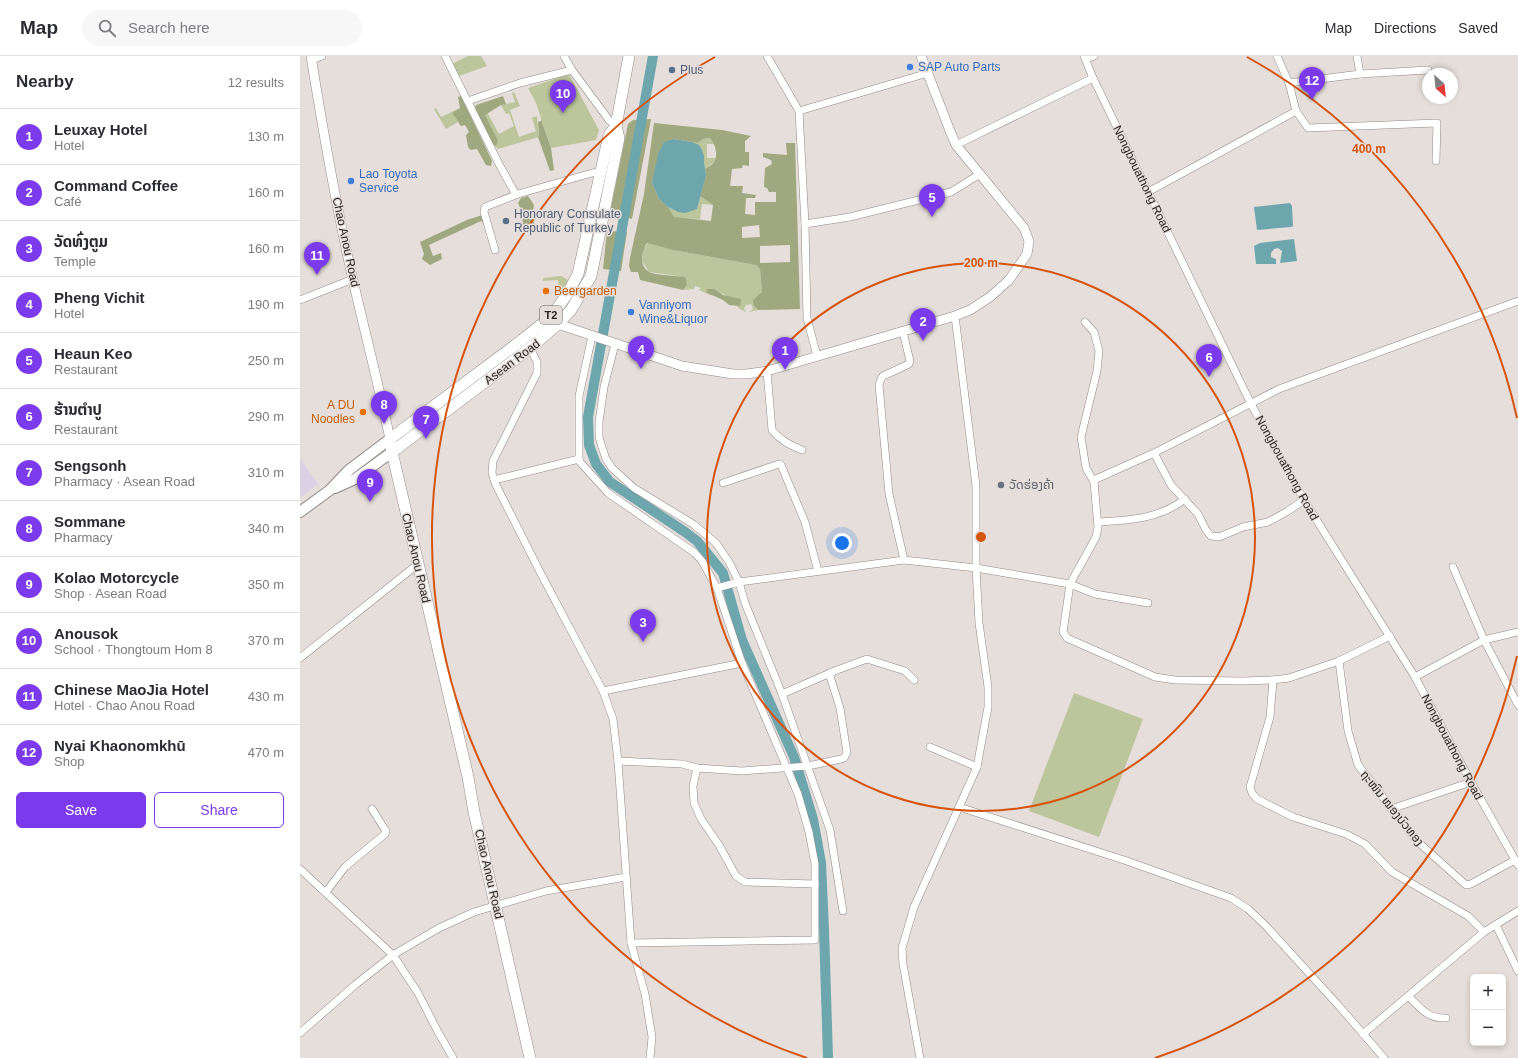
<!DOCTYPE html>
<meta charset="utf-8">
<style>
body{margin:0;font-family:Arial,"Noto Sans Lao",sans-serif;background:#f7f7f7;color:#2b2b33}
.controls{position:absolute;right:12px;bottom:12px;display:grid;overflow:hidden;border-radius:6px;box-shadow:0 2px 6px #0003}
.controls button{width:36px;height:36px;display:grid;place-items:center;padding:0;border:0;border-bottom:1px solid #e1e1e2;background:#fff;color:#2b2b33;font:20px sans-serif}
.compass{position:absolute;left:1122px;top:12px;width:36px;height:36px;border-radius:50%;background:#fff;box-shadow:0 2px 6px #0003;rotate:153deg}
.you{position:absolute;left:542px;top:487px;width:14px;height:14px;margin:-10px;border:3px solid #fff;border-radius:50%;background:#1a73e8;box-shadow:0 0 0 6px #1a73e833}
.badge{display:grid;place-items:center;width:26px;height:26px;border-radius:50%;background:#7c3aed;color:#fff;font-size:13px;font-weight:700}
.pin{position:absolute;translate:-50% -33px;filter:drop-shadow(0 1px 2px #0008)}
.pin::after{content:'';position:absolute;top:21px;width:14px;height:12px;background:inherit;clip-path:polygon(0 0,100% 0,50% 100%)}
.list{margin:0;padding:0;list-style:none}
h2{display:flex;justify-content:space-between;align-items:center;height:52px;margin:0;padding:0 16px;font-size:17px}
h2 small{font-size:13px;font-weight:400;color:#7c7c81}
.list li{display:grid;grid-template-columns:26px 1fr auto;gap:12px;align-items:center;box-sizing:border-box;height:56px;padding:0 16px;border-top:1px solid #e1e1e2}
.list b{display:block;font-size:15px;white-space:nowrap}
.list p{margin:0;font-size:13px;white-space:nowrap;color:#7c7c81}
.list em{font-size:13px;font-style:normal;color:#7c7c81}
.actions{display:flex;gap:8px;padding:12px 16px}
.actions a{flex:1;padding:9px 0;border:1px solid #7c3aed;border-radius:6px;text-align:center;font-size:14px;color:#7c3aed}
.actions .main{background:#7c3aed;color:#fff}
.icon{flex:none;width:22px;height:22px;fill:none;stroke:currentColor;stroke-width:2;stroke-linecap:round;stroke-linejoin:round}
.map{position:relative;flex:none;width:1218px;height:1002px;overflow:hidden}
header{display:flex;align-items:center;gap:24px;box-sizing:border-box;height:56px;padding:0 20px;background:#fff;border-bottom:1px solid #e1e1e2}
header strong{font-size:19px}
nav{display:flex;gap:22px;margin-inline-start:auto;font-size:14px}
.search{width:280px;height:36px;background:#f7f7f7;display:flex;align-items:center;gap:10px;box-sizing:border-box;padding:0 14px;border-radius:22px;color:#7c7c81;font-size:15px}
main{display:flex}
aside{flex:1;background:#fff}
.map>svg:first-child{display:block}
.commercial{fill:#dbd1e5}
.green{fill:#bcc59b}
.forest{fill:#9fa87e;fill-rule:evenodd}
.water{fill:#6ea6ae}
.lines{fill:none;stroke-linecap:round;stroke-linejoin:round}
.canal{stroke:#6ea6ae;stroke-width:10}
.minor-casing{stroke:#918986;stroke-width:8}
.tertiary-casing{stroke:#918986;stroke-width:10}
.secondary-casing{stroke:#918986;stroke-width:12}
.primary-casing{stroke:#918986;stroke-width:12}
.minor{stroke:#fff;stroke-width:7}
.tertiary{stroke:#fff;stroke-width:9}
.secondary{stroke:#fff;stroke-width:10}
.primary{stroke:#fff;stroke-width:11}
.ring{fill:none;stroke:#d5540e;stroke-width:2}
.shop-dot{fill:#3f7fe0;stroke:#e6deda;stroke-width:1.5}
.service-dot{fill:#5c6f8a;stroke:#e6deda;stroke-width:1.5}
.food-dot{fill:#e8710a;stroke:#e6deda;stroke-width:1.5}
.worship-dot{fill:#6b7280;stroke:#e6deda;stroke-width:1.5}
.labels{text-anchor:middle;stroke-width:3;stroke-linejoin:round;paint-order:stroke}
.shield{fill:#e6deda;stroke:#605c59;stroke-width:1}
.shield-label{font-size:11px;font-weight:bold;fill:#272422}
.shop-label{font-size:12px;fill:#366cbe;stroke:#e6deda;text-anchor:start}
.service-label{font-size:12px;fill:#4e5e75;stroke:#e6deda;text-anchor:start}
.street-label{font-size:12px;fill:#272422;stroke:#e6deda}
.food-label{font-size:12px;fill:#c56008;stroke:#e6deda;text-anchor:start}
.worship-label{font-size:12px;fill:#5b616d;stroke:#e6deda;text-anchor:start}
.centre{fill:#d5540e;stroke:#e6deda;stroke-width:2}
.ring-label{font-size:12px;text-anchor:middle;font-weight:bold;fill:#d5540e;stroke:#e6deda;stroke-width:3;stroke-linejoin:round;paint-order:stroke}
</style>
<header>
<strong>Map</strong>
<div class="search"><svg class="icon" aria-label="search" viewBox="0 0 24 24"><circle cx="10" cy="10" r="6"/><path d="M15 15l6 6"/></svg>Search here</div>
<nav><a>Map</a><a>Directions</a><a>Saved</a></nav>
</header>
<main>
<aside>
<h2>Nearby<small>12 results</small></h2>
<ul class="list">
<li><span class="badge">1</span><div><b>Leuxay Hotel</b><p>Hotel</p></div><em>130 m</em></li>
<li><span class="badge">2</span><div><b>Command Coffee</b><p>Café</p></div><em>160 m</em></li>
<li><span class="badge">3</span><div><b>ວັດທົ່ງຕູມ</b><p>Temple</p></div><em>160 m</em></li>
<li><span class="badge">4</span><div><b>Pheng Vichit</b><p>Hotel</p></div><em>190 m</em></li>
<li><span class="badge">5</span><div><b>Heaun Keo</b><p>Restaurant</p></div><em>250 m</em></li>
<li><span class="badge">6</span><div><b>ຮ້ານຕຳປູ</b><p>Restaurant</p></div><em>290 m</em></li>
<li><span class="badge">7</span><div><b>Sengsonh</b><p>Pharmacy · Asean Road</p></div><em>310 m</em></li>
<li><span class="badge">8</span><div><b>Sommane</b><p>Pharmacy</p></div><em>340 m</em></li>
<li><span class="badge">9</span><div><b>Kolao Motorcycle</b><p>Shop · Asean Road</p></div><em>350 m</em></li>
<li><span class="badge">10</span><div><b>Anousok</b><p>School · Thongtoum Hom 8</p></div><em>370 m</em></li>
<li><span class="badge">11</span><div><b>Chinese MaoJia Hotel</b><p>Hotel · Chao Anou Road</p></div><em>430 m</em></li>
<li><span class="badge">12</span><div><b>Nyai Khaonomkhū</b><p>Shop</p></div><em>470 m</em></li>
</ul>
<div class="actions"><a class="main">Save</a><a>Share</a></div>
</aside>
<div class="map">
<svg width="1218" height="1002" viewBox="0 0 1218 1002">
<rect width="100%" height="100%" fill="#e6deda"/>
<path class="commercial" d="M0 402 18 428 0 442Z"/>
<g class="green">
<path d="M168 0H181L187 10 159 20 152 8Z"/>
<path d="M269 18 299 74 296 84 251 92 236 47 228 32Z"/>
<path d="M214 36 220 50 210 54 219 81 236 75 232 62 237 60 239 81 198 93 193 88 198 84 185 59 187 56 199 78 214 70 209 57 206 58 201 49 215 46 212 37Z"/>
<path d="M136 52 141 61 160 52 152 57 158 66 146 73 134 53Z"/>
<path d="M410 82 415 88H407V102H415V105L405 113 402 94 392 86 398 87 403 83Z"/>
<path d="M400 140 413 149 402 148 400 163 374 162 368 151 378 156 397 153Z"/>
<path d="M348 187 373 194 456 209 460 213 462 236 458 241 454 250 458 254 449 256 453 253 451 248 446 249 444 252 446 256 440 253 437 250 440 249C431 242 419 234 407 233L406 237 399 234 401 232 395 230 394 233 383 234 386 232 385 221 349 216 342 205 343 194Z"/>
<path d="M261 220 268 224 257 243V238L259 237 258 224 243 225V222Z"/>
<path d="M774 637 843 663 799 781 729 755Z"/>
</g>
<g class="forest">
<path d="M161 40 192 105 191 110 186 109 177 93 171 94 168 91 166 79 169 76 165 69 161 70 152 57 160 52 158 41Z"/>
<path d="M203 40 206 48 201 49 185 59 198 84 196 90 193 88 175 52 176 49Z"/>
<path d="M241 63 251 92 254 114 250 115 238 81 239 80 238 66 241 65Z"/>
<path d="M351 63 332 163 310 157 328 68 333 64Z"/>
<path d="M354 67 422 74 451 80 445 85V96H449V110L443 109 442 112 432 113 430 130H443L442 137 456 139 455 142H446L445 158 455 159V146H476V136H469L467 132 464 131 465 112 472 108 471 104 463 101V97L487 99 486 87H495L500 253 458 254 454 250 453 244 462 236 460 213 456 209 373 194 347 187C342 195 338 209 349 216 354 219 378 220 385 221 387 226 388 230 383 234L340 224 338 216H331L329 210 330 202 344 138ZM410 82C415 88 418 97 415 104 414 108 408 111 405 113L406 119 400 140 413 149 411 165 374 161 368 151 359 143 352 127 355 117 374 83 398 87 403 83ZM459 169 460 181 442 182V171ZM490 189V206L460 207V190Z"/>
<path d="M228 140 234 149 233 157 228 161 232 163 235 169 232 176 228 177 224 174 221 154 218 147 221 142Z"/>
<path d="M185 158 189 183 183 167 181 165 129 189 133 200 141 197 142 203 130 209 122 203 124 198 120 186 167 164Z"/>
<path d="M307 175 327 176 321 215 303 213Z"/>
<path d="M407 233H414L423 239 441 243 440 250 429 249C424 243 414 240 406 237Z"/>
</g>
<g class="water">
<path d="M374 83 392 86 399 89 402 94 404 100V106L406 119 397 153 385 157 378 156 368 151 359 143 352 127 358 98 364 86Z"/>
<path d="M990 147 992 150 993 170 991 171 957 174 954 151Z"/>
<path d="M994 183 997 205 980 207 982 195 978 192 974 193 971 197V201L976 203V208H956L954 190 960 187Z"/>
</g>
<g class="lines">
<path class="canal" d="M353 0 288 361 289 389 296 408 310 426 385 476 397 485 423 517 442 584 494 701 513 763 521 807 524 873 528 1002"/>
<g class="minor-casing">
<g id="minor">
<path d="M145 0 200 110 215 137 218 138 292 117 300 116"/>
<path d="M264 0 272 14 309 64 316 70"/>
<path d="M467 0 499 55 505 168 507 262 517 300"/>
<path d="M784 0 793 22 951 348 1004 444 1115 621 1171 726 1218 809"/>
<path d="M977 0 989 27 996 55 1008 72 1137 67 1136 105"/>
<path d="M1057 0 1060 18"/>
<path d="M786 3 794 0"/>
<path d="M12 4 22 0"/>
<path d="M989 27 1060 18 1128 14"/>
<path d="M168 45 220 27 272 14"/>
<path d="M499 55 628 17"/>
<path d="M656 89 793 22"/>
<path d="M848 136 996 55"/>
<path d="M505 168 550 161 651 136 680 118"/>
<path d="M195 194 184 156 185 151 218 138"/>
<path d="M0 244 53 223"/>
<path d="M785 266 794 276 799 295 797 315 781 381 786 412 794 426"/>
<path d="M603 276 610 305 609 308 583 320 581 323 579 329 589 438 604 504"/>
<path d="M292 280 279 340V403L280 406 308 437 395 497 402 505 417 532 442 607 498 738 509 776 515 808V884L331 887"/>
<path d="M315 288 304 331 299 366V381L302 391 306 403 312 412 334 432 393 468 416 487 429 506 439 526 445 547 482 638 530 774 543 855"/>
<path d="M230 292 237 306V317L193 405 192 417 196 429 240 516 303 635 313 663 318 705 331 887 345 938 352 981 350 1002"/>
<path d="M467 315 472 374C481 385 490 389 502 394"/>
<path d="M854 397 871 429 898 458 906 474 911 480 919 481 943 471 968 466 988 455 1004 444"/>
<path d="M194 424 279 403"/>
<path d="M423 427 479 408 481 409 505 466 518 515"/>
<path d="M799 466C830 464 859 463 885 443"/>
<path d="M1153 511 1184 584 1218 649"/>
<path d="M417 532 439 526 604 504 676 512 770 528 795 538 848 547"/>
<path d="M1090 580 1039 605 989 622 973 624 943 625 875 624 855 621 767 582 763 576 770 528 796 481 798 471 794 426 796 423 854 397 979 333 1218 245"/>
<path d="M0 602 118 508"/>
<path d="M1039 605 1048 675 1058 709 1118 786 1166 829 1171 828 1215 804"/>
<path d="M1115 621 1184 584 1218 576"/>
<path d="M973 624 970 661 950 731 952 737 957 743 993 761 1046 778 1065 788 1092 816 1168 860 1184 876"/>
<path d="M303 635 442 607"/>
<path d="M482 638 537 614 567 603 605 615 614 624"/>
<path d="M630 691 677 711"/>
<path d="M318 705 382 708 397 712 442 715 508 710 541 703 544 702 547 697 540 652 529 617"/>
<path d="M397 712 393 730 394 747 401 763 419 789 436 820 445 826 515 828"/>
<path d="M659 751 824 804 931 842 948 853 965 869 1039 950 1084 1002"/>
<path d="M1091 753 1171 726"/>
<path d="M0 813 93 899 118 937 138 976 153 1002"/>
<path d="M26 836 45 811 85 778 86 775 84 772 72 753"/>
<path d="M1196 869 1218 915"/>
<path d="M1108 940C1121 952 1127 963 1146 962"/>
<path d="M0 977 55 929 93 899 139 872 174 856 246 835 326 821"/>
<path d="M1063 978 1184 876 1218 855"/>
<path d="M620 1002 603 908 602 892 614 851 677 711 688 651V631L679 567 676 512V430L655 260"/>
</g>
</g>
<g class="tertiary-casing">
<g id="tertiary">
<path d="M11 0C23 75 36 150 53 224 65 277 79 330 90 383"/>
<path d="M258 268 382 310 433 318H447L467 315 655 260 670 254 690 241 709 224 727 198 729 185 724 172 656 89 650 75 621 0"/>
</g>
</g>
<g class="secondary-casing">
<g id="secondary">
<path d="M35 432 55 423 92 396"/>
<path d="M0 456 30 434 49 414 90 383"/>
</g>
</g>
<g class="primary-casing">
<g id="primary">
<path d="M92 396 230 292 258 268 271 254 291 220 319 82 316 70 329 0"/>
<path d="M230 1002 174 756 168 721 92 396 90 383 222 284 242 268 256 254 268 237 278 218 309 79 316 70"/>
</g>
</g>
<use href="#minor" class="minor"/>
<use href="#tertiary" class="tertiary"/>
<use href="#secondary" class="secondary"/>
<use href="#primary" class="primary"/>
</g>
<g class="ring">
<circle cx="681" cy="481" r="274"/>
<path d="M1217 600A549 549 0 0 1 855 1002M507 1002A549 549 0 0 1 415 1M947 1A549 549 0 0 1 1217 362"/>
</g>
<g class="shop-dot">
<circle cx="610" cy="11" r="4"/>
<circle cx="51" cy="125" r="4"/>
<circle cx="331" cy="256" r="4"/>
</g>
<g class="service-dot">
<circle cx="372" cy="14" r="4"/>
<circle cx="206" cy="165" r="4"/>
</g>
<g class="food-dot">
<circle cx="246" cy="235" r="4"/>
<circle cx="63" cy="356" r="4"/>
</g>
<circle class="worship-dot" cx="701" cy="429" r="4"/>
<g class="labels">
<rect class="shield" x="240" y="250" width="22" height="18" rx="3"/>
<g class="shield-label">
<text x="251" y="263">T2</text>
</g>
<g class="shop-label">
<text x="618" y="15">SAP Auto Parts</text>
<text x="59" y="122">Lao Toyota<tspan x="59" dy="14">Service</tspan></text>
<text x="339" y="253">Vanniyom<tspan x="339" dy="14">Wine&amp;Liquor</tspan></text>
</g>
<g class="service-label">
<text x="380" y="18">Plus</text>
<text x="214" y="162">Honorary Consulate<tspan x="214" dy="14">Republic of Turkey</tspan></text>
</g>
<g class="street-label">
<text transform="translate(842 123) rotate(64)" y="4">Nongbouathong Road</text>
<text transform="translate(46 186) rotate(78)" y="4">Chao Anou Road</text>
<text transform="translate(212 306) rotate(-37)" y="4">Asean Road</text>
<text transform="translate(987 412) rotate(61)" y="4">Nongbouathong Road</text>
<text transform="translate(116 502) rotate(77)" y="4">Chao Anou Road</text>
<text transform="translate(1152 691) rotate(62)" y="4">Nongbouathong Road</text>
<text transform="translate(1092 752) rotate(51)" y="4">ຖະໜົນ ໝອງບົວທອງ</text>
<text transform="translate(189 818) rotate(77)" y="4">Chao Anou Road</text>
</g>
<g class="food-label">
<text x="254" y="239">Beergarden</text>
<text x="55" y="353" text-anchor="end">A DU<tspan x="55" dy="14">Noodles</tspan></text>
</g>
<g class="worship-label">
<text x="709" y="433">ວັດຮ່ອງຄ້າ</text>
</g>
</g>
<circle cx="681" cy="481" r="6" class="centre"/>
<g class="ring-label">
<text x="1069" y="97">400 m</text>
<text x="681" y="211">200 m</text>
</g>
</svg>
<div class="controls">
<button>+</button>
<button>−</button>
</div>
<svg class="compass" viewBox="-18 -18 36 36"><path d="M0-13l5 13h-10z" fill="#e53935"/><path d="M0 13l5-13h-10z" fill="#7c7c81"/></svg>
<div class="you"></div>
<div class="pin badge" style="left:485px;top:314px">1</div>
<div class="pin badge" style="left:623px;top:285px">2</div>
<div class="pin badge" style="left:343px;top:586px">3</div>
<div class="pin badge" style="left:341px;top:313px">4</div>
<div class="pin badge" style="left:632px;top:161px">5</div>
<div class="pin badge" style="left:909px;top:321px">6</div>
<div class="pin badge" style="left:126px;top:383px">7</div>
<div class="pin badge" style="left:84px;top:368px">8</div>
<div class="pin badge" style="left:70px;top:446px">9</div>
<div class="pin badge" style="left:263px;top:57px">10</div>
<div class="pin badge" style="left:17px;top:219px">11</div>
<div class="pin badge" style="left:1012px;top:44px">12</div>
</div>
</main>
